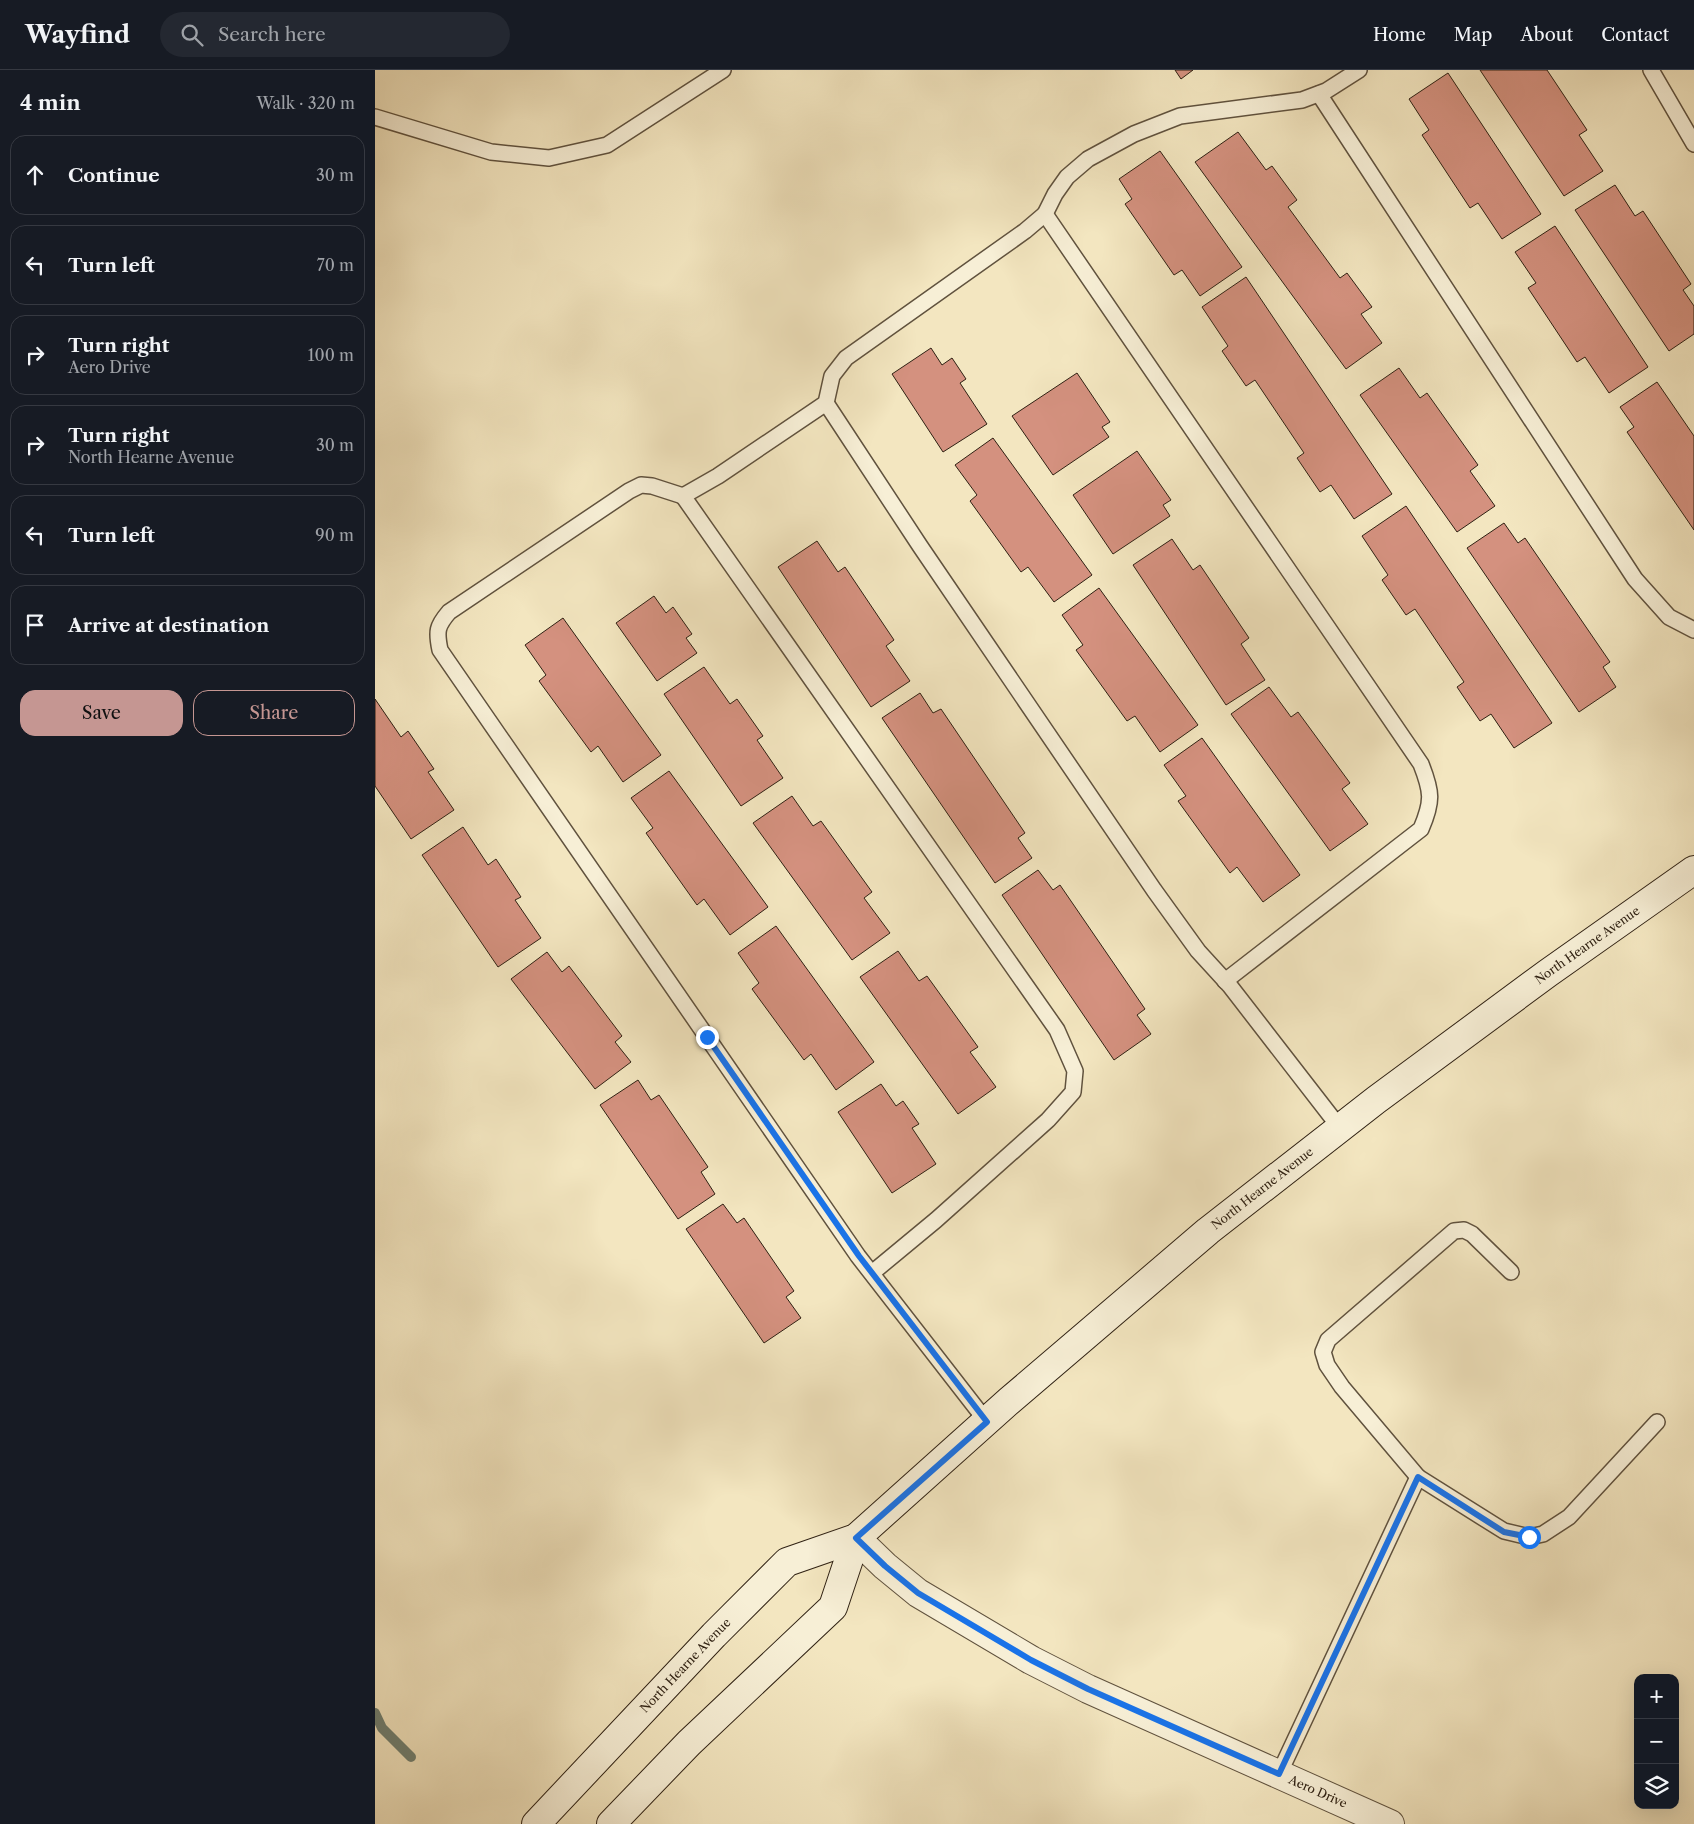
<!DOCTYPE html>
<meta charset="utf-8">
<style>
body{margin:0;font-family:"Libre Caslon Text",serif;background:#242831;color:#f1f3f6}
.controls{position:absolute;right:15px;bottom:15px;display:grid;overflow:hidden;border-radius:10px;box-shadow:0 5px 20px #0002}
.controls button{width:45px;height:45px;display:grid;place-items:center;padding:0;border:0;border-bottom:1px solid #363941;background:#171b24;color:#f1f3f6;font:25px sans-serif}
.stop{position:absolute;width:15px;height:15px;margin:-11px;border:4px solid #1a73e8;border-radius:50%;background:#fff}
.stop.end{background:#1a73e8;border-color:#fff;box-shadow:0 1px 5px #0008}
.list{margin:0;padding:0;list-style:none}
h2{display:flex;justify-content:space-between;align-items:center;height:65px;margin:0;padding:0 20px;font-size:21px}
h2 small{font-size:16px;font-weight:400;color:#9ea1a6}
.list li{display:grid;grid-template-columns:32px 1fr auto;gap:15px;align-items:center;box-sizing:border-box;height:80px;margin:0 10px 10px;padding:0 10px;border:1px solid #363941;border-radius:15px}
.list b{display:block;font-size:19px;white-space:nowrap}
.list p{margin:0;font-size:16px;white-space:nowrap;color:#9ea1a6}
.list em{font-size:16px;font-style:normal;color:#9ea1a6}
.actions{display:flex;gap:10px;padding:15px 20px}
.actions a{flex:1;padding:11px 0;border:1px solid #c59692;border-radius:15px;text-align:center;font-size:18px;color:#c59692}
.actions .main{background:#c59692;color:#111}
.icon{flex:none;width:28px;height:28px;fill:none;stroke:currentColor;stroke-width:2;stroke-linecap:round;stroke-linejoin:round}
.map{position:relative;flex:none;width:1319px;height:1754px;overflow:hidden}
header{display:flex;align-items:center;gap:30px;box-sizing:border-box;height:70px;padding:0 25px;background:#171b24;border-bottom:1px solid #363941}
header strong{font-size:24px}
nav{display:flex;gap:28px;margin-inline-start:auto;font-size:18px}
.search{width:350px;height:45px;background:#242831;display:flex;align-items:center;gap:12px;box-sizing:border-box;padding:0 18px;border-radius:28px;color:#9ea1a6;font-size:19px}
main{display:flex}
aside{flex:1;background:#171b24}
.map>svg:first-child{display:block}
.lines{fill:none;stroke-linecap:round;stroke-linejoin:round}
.stream{stroke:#708072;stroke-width:10}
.building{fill:#d4917f;stroke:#2f2113}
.service-casing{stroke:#60523e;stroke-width:18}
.minor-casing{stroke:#60523e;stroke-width:30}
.secondary-casing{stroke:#2f2113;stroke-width:30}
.service{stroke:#f7efd6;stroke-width:15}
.minor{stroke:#f7efd6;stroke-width:28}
.secondary{stroke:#f7efd6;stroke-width:28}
.route{stroke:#1a73e8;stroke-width:6}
.labels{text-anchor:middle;stroke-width:4;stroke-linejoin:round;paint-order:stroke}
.street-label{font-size:12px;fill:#2f2113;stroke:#f7efd6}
</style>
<header>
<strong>Wayfind</strong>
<div class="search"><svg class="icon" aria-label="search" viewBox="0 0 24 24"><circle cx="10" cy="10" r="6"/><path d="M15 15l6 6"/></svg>Search here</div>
<nav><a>Home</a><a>Map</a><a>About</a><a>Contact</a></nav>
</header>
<main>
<aside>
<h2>4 min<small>Walk · 320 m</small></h2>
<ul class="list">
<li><svg class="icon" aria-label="ahead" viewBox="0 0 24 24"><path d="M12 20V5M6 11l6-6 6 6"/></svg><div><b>Continue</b></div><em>30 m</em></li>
<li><svg class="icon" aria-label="left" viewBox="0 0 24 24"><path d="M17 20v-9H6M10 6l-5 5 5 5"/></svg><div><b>Turn left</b></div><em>70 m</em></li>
<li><svg class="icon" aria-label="right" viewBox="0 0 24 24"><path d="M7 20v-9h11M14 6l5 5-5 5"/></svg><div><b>Turn right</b><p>Aero Drive</p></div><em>100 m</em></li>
<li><svg class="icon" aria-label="right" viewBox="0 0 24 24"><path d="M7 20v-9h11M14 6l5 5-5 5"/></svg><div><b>Turn right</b><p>North Hearne Avenue</p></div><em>30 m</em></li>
<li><svg class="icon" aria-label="left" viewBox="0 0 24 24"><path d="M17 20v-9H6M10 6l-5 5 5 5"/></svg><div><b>Turn left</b></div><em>90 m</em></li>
<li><svg class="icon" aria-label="arrive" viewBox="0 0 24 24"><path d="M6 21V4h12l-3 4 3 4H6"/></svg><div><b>Arrive at destination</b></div></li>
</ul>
<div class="actions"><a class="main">Save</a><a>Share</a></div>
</aside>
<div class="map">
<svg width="1319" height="1754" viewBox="0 0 1319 1754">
<rect width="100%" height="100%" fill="#f3e6c0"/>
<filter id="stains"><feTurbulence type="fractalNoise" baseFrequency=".004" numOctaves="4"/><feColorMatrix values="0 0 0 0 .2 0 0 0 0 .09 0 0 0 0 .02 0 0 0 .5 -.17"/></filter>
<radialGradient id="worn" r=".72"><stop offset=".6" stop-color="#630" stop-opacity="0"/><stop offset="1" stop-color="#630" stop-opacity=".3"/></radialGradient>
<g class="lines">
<path class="stream" d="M0 1643 7 1658 36 1687"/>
</g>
<g class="building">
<path d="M800 0H818L806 9Z"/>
<path d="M1105 0H1172L1212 60 1204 65 1228 101 1189 126Z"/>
<path d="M1073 3 1166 144 1127 169 1103 133 1095 138 1047 65 1054 60 1034 29Z"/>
<path d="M863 62 891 100 897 96 922 130 913 137 965 208 972 203 997 237 986 244 1007 273 971 299 820 92Z"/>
<path d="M785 81 867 197 825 226 807 200 799 205 750 134 757 129 744 109Z"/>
<path d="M1240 115 1260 146 1268 141 1316 214 1308 220 1319 236V264L1294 281 1200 140Z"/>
<path d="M1180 156 1273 297 1234 323 1210 287 1202 292 1153 218 1161 213 1140 182Z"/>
<path d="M871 207 1017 424 979 449 956 415 945 422 922 388 929 383 880 310 871 316 847 281 853 276 827 237Z"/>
<path d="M556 278 567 295 577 288 591 309 585 313 612 354 568 382 517 304Z"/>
<path d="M1024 298 1045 328 1052 323 1103 395 1095 401 1120 436 1082 462 985 325Z"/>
<path d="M702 303 735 352 727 357 734 367 678 405 637 346Z"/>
<path d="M1282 312 1319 366V460L1252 362 1259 357 1245 337Z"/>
<path d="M618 368 717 505 679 532 653 497 646 502 595 431 602 425 580 395Z"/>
<path d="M762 381 796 430 788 435 795 446 738 484 698 425Z"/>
<path d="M1031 436 1177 653 1139 678 1116 644 1105 651 1082 617 1089 612 1040 539 1031 545 1007 510 1013 505 987 466Z"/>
<path d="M1129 453 1143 473 1150 468 1235 592 1228 597 1241 617 1204 642 1092 478Z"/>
<path d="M797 469 818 500 825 495 874 568 866 574 890 610 851 635 758 495Z"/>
<path d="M442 471 463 502 470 497 519 570 511 576 535 611 496 637 403 497Z"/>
<path d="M724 518 823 655 785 682 760 646 752 651 701 580 708 575 687 545Z"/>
<path d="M279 526 291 543 298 537 317 564 311 568 322 583 282 611 241 553Z"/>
<path d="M188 548 286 685 248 712 223 676 216 682 164 611 171 605 150 575Z"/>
<path d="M329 597 355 634 362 629 388 666 382 670 408 708 366 736 289 624Z"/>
<path d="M894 617 916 647 923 642 975 713 967 719 993 754 955 781 856 644Z"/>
<path d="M545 623 558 643 566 639 650 763 643 768 657 788 620 813 507 648Z"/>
<path d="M0 629 26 667 33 661 59 699 53 702 79 740 36 769 0 716Z"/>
<path d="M827 668 925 805 888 832 862 797 855 803 803 731 811 726 789 695Z"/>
<path d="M294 701 393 837 355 865 329 829 322 835 271 763 278 758 256 728Z"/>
<path d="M417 726 438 756 446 751 497 822 489 828 515 863 477 890 378 753Z"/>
<path d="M88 757 113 795 121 789 146 827 140 830 166 868 123 897 47 785Z"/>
<path d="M663 800 678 820 685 815 770 939 762 945 776 964 739 990 627 825Z"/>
<path d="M401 856 499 992 461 1020 436 984 429 990 377 919 384 913 363 883Z"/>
<path d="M523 881 544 911 552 906 603 977 595 982 621 1017 583 1044 485 907Z"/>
<path d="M172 882 187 902 194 896 247 966 240 972 256 992 220 1019 136 909Z"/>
<path d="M263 1010 276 1030 284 1025 333 1097 326 1102 340 1124 303 1149 225 1035Z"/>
<path d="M506 1014 521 1036 528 1031 544 1054 537 1058 561 1094 517 1123 463 1042Z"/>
<path d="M348 1134 362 1153 369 1148 419 1221 411 1227 426 1248 389 1273 311 1159Z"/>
</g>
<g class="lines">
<g class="service-casing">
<g id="service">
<path d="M1276 0 1319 74"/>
<path d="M944 24 1260 509 1294 547 1319 560"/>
<path d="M0 47 116 82 174 88 232 75 348 0"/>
<path d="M670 144 1046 694C1057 722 1058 731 1046 759L850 911"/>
<path d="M451 333 545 476 779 820 823 881 855 916 965 1058"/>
<path d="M308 426 682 960 700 1001 698 1022 673 1050 561 1150 497 1203"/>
<path d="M612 1352 483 1186 65 580C61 561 62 556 74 542L254 421 266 415 277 416 308 426 343 406 451 333 457 306 471 288 650 161 670 144 680 124 692 107 713 89 759 64 805 46 927 30 951 21 984 0"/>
<path d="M1043 1407 967 1317 952 1295 948 1282 953 1270 1079 1161 1089 1160 1097 1164 1136 1202"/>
<path d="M904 1704 1043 1407 1129 1461 1154 1467 1168 1464 1194 1447 1282 1352"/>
</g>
</g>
<g class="minor-casing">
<g id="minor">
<path id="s1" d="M481 1468 510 1496 543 1523 656 1590 713 1619 1015 1754"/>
</g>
</g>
<g class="secondary-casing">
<g id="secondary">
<path id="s2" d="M161 1754 339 1565 412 1492 481 1468 634 1331 833 1161 1001 1030 1173 903 1319 800"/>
<path d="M236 1754 314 1673 458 1537 481 1468"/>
</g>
</g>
<use href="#service" class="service"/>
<use href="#minor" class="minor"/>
<use href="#secondary" class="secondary"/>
</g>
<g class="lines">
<path class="route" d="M332 967 484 1186 612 1352 481 1468 510 1496 543 1523 656 1590 713 1619 904 1704 1043 1407 1129 1462 1154 1467"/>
</g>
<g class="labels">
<g class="street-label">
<text dy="4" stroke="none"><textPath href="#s2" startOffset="1378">North Hearne Avenue</textPath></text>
<text dy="4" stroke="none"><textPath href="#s2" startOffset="972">North Hearne Avenue</textPath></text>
<text dy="4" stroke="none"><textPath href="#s2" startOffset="218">North Hearne Avenue</textPath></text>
<text dy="4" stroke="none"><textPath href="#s1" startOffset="530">Aero Drive</textPath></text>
</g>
</g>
<rect width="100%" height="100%" filter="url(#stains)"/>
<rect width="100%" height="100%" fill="url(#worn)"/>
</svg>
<div class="controls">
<button>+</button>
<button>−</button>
<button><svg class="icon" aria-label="layers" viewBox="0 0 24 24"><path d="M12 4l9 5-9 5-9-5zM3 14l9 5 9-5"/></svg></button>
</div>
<div class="stop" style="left:1154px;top:1467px"></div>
<div class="stop end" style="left:332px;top:967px"></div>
</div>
</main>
